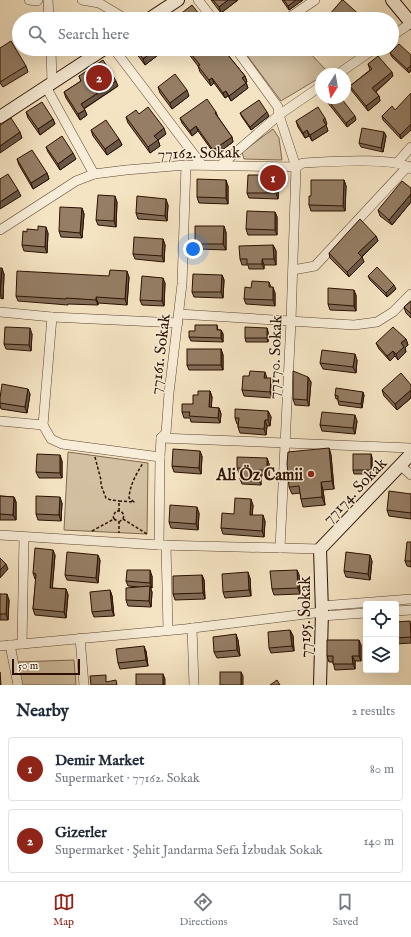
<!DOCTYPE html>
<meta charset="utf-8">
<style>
body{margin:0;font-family:"IM FELL English",serif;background:#f2f2f3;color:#1f2937}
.controls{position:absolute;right:12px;bottom:12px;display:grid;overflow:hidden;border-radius:4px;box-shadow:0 4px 16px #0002}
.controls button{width:36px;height:36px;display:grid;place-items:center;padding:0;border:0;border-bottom:1px solid #e0e1e3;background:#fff;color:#1f2937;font:20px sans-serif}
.compass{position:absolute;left:315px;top:68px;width:36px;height:36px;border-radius:50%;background:#fff;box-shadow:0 4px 16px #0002;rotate:191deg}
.scale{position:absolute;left:12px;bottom:10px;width:68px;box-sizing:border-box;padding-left:4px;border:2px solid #2c1000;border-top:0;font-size:11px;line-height:14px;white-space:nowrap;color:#2c1000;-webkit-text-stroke:3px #f8edd8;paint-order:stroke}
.you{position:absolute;left:193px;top:249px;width:14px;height:14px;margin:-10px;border:3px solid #fff;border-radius:50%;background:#1a73e8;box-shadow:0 0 0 6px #1a73e833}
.badge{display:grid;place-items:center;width:26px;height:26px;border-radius:50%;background:#8f2418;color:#fff;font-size:13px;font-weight:700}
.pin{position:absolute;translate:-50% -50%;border:2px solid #fff;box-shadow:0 1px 4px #0006}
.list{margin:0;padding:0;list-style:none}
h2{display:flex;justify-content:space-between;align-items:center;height:52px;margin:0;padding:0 16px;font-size:17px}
h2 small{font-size:13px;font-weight:400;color:#747a83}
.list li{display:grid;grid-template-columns:26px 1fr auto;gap:12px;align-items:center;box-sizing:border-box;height:64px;margin:0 8px 8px;padding:0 8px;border:1px solid #e0e1e3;border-radius:4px}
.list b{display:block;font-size:15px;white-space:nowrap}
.list p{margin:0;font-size:13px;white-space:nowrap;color:#747a83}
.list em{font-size:13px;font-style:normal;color:#747a83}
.icon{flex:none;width:22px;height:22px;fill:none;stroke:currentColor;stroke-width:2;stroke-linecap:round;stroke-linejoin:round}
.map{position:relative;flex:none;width:411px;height:685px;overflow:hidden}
.search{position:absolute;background:#fff;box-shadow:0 4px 16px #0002;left:12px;right:12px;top:12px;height:44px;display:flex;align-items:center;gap:10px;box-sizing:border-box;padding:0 14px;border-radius:22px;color:#747a83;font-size:15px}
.sheet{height:196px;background:#fff}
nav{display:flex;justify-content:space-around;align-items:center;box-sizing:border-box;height:56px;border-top:1px solid #e0e1e3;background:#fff;font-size:11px;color:#747a83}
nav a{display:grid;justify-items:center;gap:2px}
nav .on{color:#8f2418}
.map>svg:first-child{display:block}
.green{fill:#d3c0a2;stroke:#806851}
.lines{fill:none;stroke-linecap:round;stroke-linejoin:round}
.street-casing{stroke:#5e4531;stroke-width:10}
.secondary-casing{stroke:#2c1000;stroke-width:14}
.path{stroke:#2c1000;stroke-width:1.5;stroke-dasharray:3 2;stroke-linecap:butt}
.street{stroke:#f8edd8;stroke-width:9}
.secondary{stroke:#f8edd8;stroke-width:12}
.wall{fill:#806c57;stroke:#2c1000}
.shaded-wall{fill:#685847;stroke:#2c1000}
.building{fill:#957e65;stroke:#2c1000}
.poi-dot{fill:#8f2418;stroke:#f8edd8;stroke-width:1.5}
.labels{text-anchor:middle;stroke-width:3;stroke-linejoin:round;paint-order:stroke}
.street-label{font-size:16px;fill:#2c1000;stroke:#f8edd8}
.poi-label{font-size:16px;font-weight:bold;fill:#2c1000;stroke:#f8edd8;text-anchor:end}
</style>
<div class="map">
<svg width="411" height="685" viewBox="0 0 411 685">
<rect width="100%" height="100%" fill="#f5e4c3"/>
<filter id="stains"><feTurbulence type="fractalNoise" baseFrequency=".005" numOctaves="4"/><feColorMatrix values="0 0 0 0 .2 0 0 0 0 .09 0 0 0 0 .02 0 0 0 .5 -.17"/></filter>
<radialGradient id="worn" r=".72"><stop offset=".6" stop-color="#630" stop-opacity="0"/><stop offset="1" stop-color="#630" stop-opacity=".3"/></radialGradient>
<g class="green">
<path d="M254 49H306L328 72 321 74V77L281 101 246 54Z"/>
<path d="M273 129 279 138 282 160 244 159 242 152Z"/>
<path d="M68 452 148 463 147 534 64 530Z"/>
<path d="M74 660 76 685H21L17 662Z"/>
</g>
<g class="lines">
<g class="street-casing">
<g id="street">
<path d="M29 0 37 1 38 0"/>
<path d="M48 0 49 19"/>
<path d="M82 0 99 3 126 19"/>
<path d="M198 0 213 19"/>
<path d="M287 19 315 0"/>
<path d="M392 36 411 23"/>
<path d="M51 49 52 83"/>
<path d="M114 49 202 165"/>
<path d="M236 49 278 107 279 115 296 167 291 321 280 548"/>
<path d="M338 74 374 49"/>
<path d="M46 87 94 174"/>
<path d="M397 163 411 147"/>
<path d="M221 165 279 115 321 86"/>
<path d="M0 230 76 181 94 174 126 170 186 165 296 167 303 163C324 162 398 156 411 169"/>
<path d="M293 270 315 266 408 166"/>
<path d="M0 312 52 317 178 323"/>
<path d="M179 314 354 325 377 322 393 312 411 294"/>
<path d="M0 421 43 425 52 317"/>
<path d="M43 425 51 439 62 444 160 457"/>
<path d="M161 438 411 448"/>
<path d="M400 465 411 475"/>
<path d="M0 535 159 545 320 549"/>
<path d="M159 545 160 457 161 438 166 433 169 393 182 284 186 165"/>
<path d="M166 545 168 630"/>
<path d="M321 606 411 599"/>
<path d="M396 611 411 610"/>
<path d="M321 616 366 613"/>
<path d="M192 628 194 685"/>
<path d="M80 638 84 685"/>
<path d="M22 644 24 537"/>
<path d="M10 645 18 685"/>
<path d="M0 646 185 629 322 612"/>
</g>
</g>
<g class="secondary-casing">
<g id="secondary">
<path d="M392 0 411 23"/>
<path d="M149 19 178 0"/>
<path d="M0 117 104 49"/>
<path d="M320 685 322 612 320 549 411 454"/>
</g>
</g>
<g class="path">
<path d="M95 457 101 480V485L106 498 111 500 119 501"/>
<path d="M119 511V501L134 502 129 498C130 484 136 475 143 463"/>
<path d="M114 519 113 516 116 511H121L124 515 123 519"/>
<path d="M119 522 123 519 147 534"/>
<path d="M92 531 114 519 119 522V533"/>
</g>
<use href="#street" class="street"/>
<use href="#secondary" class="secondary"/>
</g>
<g class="wall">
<path d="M211 0H238L221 13Z"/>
<path d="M282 0H303L289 10Z"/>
<path d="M0 48 26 66 28 72 3 87 0 83Z"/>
<path d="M133 49H161L162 52 145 65Z"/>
<path d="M185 49H223L245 76 247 82H246L248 88 231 101 228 96 225 98 214 83 211 86 200 72 198 66Z"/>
<path d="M390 53 411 55V71L409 73 392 57Z"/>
<path d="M368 64 393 76 376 92 379 96 380 101 368 111 352 91 350 86 370 70Z"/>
<path d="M79 76 118 86 84 109 87 115 80 120 66 98 64 92 81 81Z"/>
<path d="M158 87 189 96 172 109 160 93Z"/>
<path d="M327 99 356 120 347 127 328 103Z"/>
<path d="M395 110 401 139 383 120 382 116Z"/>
<path d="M26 112 53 119 55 124 40 135 28 118Z"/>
<path d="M216 112 218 117 232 137 233 142 215 155 198 131 192 136 182 123 180 118Z"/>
<path d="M240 113 269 116 251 130 242 117Z"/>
<path d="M139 114 166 134 158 140 160 146 150 153 128 123 126 117Z"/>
<path d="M296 121 327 124 326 125 328 131 312 141 309 136 305 138 298 127Z"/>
<path d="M91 130 119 139 122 145 107 155 93 136Z"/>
<path d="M384 132 386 136 383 152 361 147 359 143Z"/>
<path d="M46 147 76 159 60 170 48 152Z"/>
<path d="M17 159 47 173 49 179 33 189 19 165Z"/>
<path d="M344 180 346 186 345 211H311L309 205 311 196Z"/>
<path d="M279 181 278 199 249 198 247 193Z"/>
<path d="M228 186V204L199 203 197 197Z"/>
<path d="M411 188V202L392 225 380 216 378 210Z"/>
<path d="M117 202 116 227 98 225 96 220Z"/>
<path d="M168 205 167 221 138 219 136 213Z"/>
<path d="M82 208 84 214 82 238 61 237 59 231Z"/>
<path d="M275 212 277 217V235H248L246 229Z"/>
<path d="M226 232V250L197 249 195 244Z"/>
<path d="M48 233 47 253 24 251 22 245Z"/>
<path d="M376 236 378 241 362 257 364 262 349 277 330 258 329 253Z"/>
<path d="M163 239 165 245 164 262 135 259 133 254Z"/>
<path d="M273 245 276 251V265H264V269H249L248 265H242L240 259Z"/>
<path d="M0 268 4 274 3 299 0 298Z"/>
<path d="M222 275 224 280 223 298 194 297 192 292Z"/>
<path d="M368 276 396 289 387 297 370 280Z"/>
<path d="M129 277 127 305 98 303V305L68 304V305L18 301 16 296Z"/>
<path d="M269 282 271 287 275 293V306L246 304 244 299 251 288Z"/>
<path d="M165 283 164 306 142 305 140 300Z"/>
<path d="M356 295V311L330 310 328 304Z"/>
<path d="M411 301V318L406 313 404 307Z"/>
<path d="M217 325 218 330H221L223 334V342L191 341 189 337 195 331Z"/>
<path d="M267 328 268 332V342H246L245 338Z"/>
<path d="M32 334 31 351 6 349 4 344Z"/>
<path d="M406 339 408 345 405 348 406 352 398 360 395 356 390 361 379 349 376 343Z"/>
<path d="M221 349 223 355V370H189L187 365Z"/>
<path d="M357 360 356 373 323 369 320 363Z"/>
<path d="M249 376 267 378 273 384 272 398 244 396 242 390Z"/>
<path d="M308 377 311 382 309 406 295 405 293 399Z"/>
<path d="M411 385V398L397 410 384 396 382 390Z"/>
<path d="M210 391 212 397 211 408H219L221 414 220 423 191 422 190 418H184L182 412 193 404 198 395Z"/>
<path d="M30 394 27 413 1 409 0 405V398Z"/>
<path d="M335 395H364L362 408 339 405 338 401V399H336Z"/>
<path d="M268 411 271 417 270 426H267L266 435 240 433 238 427V424H237L235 418Z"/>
<path d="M357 421 355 434 322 431 320 425Z"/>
<path d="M329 448 331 455 334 489 323 490 325 505 303 507 301 499 300 493 292 494 289 487Z"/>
<path d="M371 454 372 458V474H354L353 470Z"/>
<path d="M202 456 201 474 174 472 172 466Z"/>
<path d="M267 458 269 464V476L261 475V485L242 484 240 479 241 473H239L237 468Z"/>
<path d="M62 461V478H39L36 472Z"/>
<path d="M411 494V519L389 516 387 510Z"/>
<path d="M0 496 14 497 16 502V520H0Z"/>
<path d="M62 503 61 521 38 520 36 514Z"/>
<path d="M253 505 252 515 265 521 264 537 223 534 221 528 234 514Z"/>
<path d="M199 513 198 530 171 528 169 522Z"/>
<path d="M411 542V567L407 566 405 561Z"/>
<path d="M55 555 52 588 66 589 68 595 66 618 35 615 33 609 36 579H35L33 573Z"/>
<path d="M100 560 98 583 67 580 65 575Z"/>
<path d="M372 561 370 580 346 577 344 571Z"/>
<path d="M297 570 299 575 300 594 274 595 272 589Z"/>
<path d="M202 575 204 580 205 599 175 600 173 594Z"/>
<path d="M152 576V588H150L152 592 151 607 128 606 126 600 139 587 128 586 126 581Z"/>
<path d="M250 578 251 596 225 598 223 592Z"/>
<path d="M110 590 112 596 114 616 94 617 92 612Z"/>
<path d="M0 594 9 600 8 620H0Z"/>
<path d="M396 622 411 623V643L396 644Z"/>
<path d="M290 630 293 636 294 651 271 653 269 648Z"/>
<path d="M238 640 240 656 217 658 214 652Z"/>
<path d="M361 645V661H355V669L335 670 333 662H329L327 656Z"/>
<path d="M146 651 148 666 120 669 118 663Z"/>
</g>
<g class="shaded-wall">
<path d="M228 0H238L221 13 219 7Z"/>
<path d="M296 0H303L289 10 288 6Z"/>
<path d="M156 49H161L162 52 145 65 143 59Z"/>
<path d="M411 65V71L409 73 407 69Z"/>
<path d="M392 72 393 76 374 93 372 88Z"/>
<path d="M245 76 247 82 244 83 242 78Z"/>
<path d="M212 78 214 83 211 86 209 80Z"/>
<path d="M116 81 118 86 83 109 81 104Z"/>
<path d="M246 83 248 88 231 101 229 96Z"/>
<path d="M187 90 189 96 172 109 170 103Z"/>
<path d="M226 91 228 96 225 98 223 93Z"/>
<path d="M379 96 380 101 368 111 366 106Z"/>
<path d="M85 110 87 115 80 120 78 114Z"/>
<path d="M267 112 269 116 251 130 250 127Z"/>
<path d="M355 116 356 120 347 127 346 123Z"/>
<path d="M325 118 327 124 325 126 323 120Z"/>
<path d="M53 119 55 124 40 135 38 129Z"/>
<path d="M411 124V130L401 139 400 135Z"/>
<path d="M326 125 328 131 312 141 310 135Z"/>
<path d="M196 126 198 131 192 136 190 131Z"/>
<path d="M164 128 166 134 158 140 160 146 150 153 148 147 154 136Z"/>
<path d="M307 130 309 136 305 138 303 133Z"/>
<path d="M20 132 22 138 0 153V146Z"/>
<path d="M384 132 386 136 383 152 381 148Z"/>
<path d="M232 137 233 142 215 155 213 150Z"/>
<path d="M119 139 122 145 107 155 105 149Z"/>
<path d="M73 153 76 159 60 170 58 164Z"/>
<path d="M47 173 49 179 33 189 31 183Z"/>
<path d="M277 175 279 181 278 199 276 193Z"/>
<path d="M226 180 228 186V204L226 198Z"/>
<path d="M344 180 346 186 345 211 343 206Z"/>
<path d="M18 190 21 196 0 209V202Z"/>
<path d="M411 194V202L392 225 389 220Z"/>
<path d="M115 196 117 202 116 227 114 221Z"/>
<path d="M166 199 168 205 167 221 165 216Z"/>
<path d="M82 208 84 214 82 238 80 233Z"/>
<path d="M275 212 277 217V235L275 230Z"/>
<path d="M224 226 226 232V250L223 244Z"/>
<path d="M46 227 48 233 47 253 45 247Z"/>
<path d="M376 236 378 241 360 258 358 253Z"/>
<path d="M163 239 165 245 164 262 162 256Z"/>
<path d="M273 245 276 251V265L274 259Z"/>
<path d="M362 257 364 262 349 277 347 272Z"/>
<path d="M262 259 264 265V269L262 264Z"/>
<path d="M2 268 4 274 3 299 0 293Z"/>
<path d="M127 271 129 277 127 305 125 299Z"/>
<path d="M222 275 224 280 223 298 221 292Z"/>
<path d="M163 278 165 283 164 306 162 301Z"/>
<path d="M394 285 396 289 387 297 386 293Z"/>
<path d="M273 287 275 293V306L273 300Z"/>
<path d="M354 290 356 295V311L354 306Z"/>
<path d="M96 297 98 303V305L96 300Z"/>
<path d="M30 328 32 334 31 351 29 345Z"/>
<path d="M267 328 268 332V342L267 338Z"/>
<path d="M221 330 223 334V342L221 338Z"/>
<path d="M406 339 408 345 405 348 406 352 398 360 396 354 401 343Z"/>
<path d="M221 349 223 355V370L221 365Z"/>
<path d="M393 351 395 356 390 361 387 356Z"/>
<path d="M355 354 357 360 356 373 353 367Z"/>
<path d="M265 372 267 378 266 383 264 378Z"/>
<path d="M308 377 311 382 309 406 307 400Z"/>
<path d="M271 378 273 384 272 398 270 392Z"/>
<path d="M28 389 30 394 27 413 25 407Z"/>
<path d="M411 390V398L397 410 395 404Z"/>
<path d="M210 391 212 397 211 413 209 407Z"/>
<path d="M363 392 364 395 362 408 361 404Z"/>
<path d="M219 408 221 414 220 423 218 418Z"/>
<path d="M268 411 271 417 270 426 268 420Z"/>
<path d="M355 415 357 421 355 434 353 428Z"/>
<path d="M265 420 267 426 266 435 264 429Z"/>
<path d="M329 448 331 455 334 489 332 481Z"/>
<path d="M200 451 202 456 201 474 199 468Z"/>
<path d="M371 454 372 458V474L371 470Z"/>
<path d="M60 455 62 461V478L60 473Z"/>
<path d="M267 458 269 464V476L267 470Z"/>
<path d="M259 470 261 475V485L258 479Z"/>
<path d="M321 482 323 490 325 505 322 497Z"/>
<path d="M14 497 16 502V520L13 515Z"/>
<path d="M60 497 62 503 61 521 59 515Z"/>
<path d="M251 499 253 505 252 520 250 515Z"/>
<path d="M197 507 199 513 198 530 196 524Z"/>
<path d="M263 515 265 521 264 537 262 531Z"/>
<path d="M53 550 55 555 52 593 50 588Z"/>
<path d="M98 555 100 560 98 583 96 578Z"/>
<path d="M370 555 372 561 370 580 368 574Z"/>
<path d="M6 564 8 569 0 578V570Z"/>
<path d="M150 570 152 576V588L150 583Z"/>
<path d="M297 570 299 575 300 594 298 588Z"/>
<path d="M248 572 250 578 251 596 249 590Z"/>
<path d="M202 575 204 580 205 599 203 593Z"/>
<path d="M150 586 152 592 151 607 149 601Z"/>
<path d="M66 589 68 595 66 618 64 612Z"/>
<path d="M110 590 112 596 114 616 112 610Z"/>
<path d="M7 594 9 600 8 620 6 614Z"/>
<path d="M290 630 293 636 294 651 292 646Z"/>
<path d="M236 634 238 640 240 656 237 650Z"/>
<path d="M359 640 361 645V661L359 656Z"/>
<path d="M144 646 146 651 148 666 146 660Z"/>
<path d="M352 656 355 661V669L353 664Z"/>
<path d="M0 672 1 685H0Z"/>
<path d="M241 672 243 676V685H241Z"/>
<path d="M163 674 165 679V685H163Z"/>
</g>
<g class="building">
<path d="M213 0H228L219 7Z"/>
<path d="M284 0H296L288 6Z"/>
<path d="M342 0H343L364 19H333L329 15Z"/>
<path d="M192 5 203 19H174Z"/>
<path d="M253 12 258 19H242Z"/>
<path d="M11 41 26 66 0 82V48Z"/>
<path d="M399 44 411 55V65L407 69 390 53Z"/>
<path d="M136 49H156L143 59Z"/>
<path d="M187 49H223L245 76 242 78 246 83 229 96 226 91 223 93 212 78 209 80 198 66 200 65Z"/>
<path d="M378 56 392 72 372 88 379 96 366 106 350 86 372 69 368 64Z"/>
<path d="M103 60 116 81 81 104 85 110 78 114 64 92 81 81 79 76Z"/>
<path d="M175 74 187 90 170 103 158 87Z"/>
<path d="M411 93V124L400 135 382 116 392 106 395 110Z"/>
<path d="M329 98H341L355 116 346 123 327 99Z"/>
<path d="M207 99 216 112 215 113 232 137 213 150 196 126 190 131 180 118Z"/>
<path d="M259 100 267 112 250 127 240 113Z"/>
<path d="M42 102 53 119 38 129 26 112Z"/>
<path d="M148 107 164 128 154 136 158 140 148 147 126 117 136 110 139 114Z"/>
<path d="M318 107 325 118 323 120 326 125 310 135 307 130 303 133 296 121Z"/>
<path d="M11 118 20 132 0 146V125Z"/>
<path d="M106 120 119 139 105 149 91 130Z"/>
<path d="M362 128 384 132 381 148 359 143Z"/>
<path d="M62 136 73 153 58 164 46 147Z"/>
<path d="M32 150 47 173 31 183 17 159Z"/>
<path d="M8 174 18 190 0 202V179Z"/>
<path d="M248 175H277L276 193H247Z"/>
<path d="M197 179 226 180V198L197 197Z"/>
<path d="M311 180H344L343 206 309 205V196H311Z"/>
<path d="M402 181 411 188V194L389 220 378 210Z"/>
<path d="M98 195 115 196 114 221 96 220Z"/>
<path d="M137 196 166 199 165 216 136 213Z"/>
<path d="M60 207 82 208 80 233 59 231Z"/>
<path d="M247 211 275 212V230L246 229Z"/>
<path d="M360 219 376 236 358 253 362 257 347 272 329 253Z"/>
<path d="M38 226 46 227 45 247 22 245 23 231 27 232V229L38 230Z"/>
<path d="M195 226H224L223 244H195Z"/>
<path d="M134 237 163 239 162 256 133 254Z"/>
<path d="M273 245 274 259H262V264H247V259H240L239 246Z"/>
<path d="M377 267 394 285 386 293 368 276Z"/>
<path d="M0 268H2L0 293Z"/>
<path d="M110 270 127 271 125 299 96 297V300L66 298V299L16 296 17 271 109 276Z"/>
<path d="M193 274 222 275 221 292H192Z"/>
<path d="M142 276 163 278 162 301 140 300Z"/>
<path d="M252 281 269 282V287H273V300L244 299 245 287 251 288Z"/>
<path d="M328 288 354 290V306L328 304Z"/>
<path d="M411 301V314L404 307Z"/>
<path d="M195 325H217V330H221V338L189 337V331H195Z"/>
<path d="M5 327 30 328 29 345 4 344Z"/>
<path d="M245 327 267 328V338H245Z"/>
<path d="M393 327 406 339 401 343 404 347 396 354 393 351 387 356 376 343Z"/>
<rect x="187" y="349" width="34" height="16"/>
<path d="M322 350 355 354 353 367 320 363Z"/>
<path d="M250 371 265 372 264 378H271L270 392 242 390 243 376H249Z"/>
<path d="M293 371 308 377 307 400 293 399Z"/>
<path d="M401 373 411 385V390L395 404 382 390Z"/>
<path d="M2 384 28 389 25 407 0 403V398Z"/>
<path d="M336 388 363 392 361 404 338 401V396L335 395Z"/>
<path d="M198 391H210L209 407 219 408 218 418 189 416 190 412H182V404H193V395H198Z"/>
<path d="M235 409 268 411V420H265L264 429 238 427 239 418H235Z"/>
<path d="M322 412 355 415 353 428 320 425Z"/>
<path d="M329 448 332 481 321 482 322 497 301 499 299 486 289 487 287 464 288 452Z"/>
<path d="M173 449 200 451 199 468 172 466Z"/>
<path d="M37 454 60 455V473L36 472Z"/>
<rect x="353" y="454" width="18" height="16"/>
<path d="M237 457 267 458V470H259L258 479H240L241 468H237Z"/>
<path d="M389 491 411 494V513L387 510Z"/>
<path d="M0 496 14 497 13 515 0 514Z"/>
<path d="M36 496 60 497 59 515 36 514Z"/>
<path d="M235 498 251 499 250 515H263L262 531 221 528 222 513 234 514Z"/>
<path d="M170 505 197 507 196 524 169 522Z"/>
<path d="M407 542H411V561H405Z"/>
<path d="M35 548 53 550 50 588 66 589 64 612 33 609 36 574 33 573Z"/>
<path d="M67 552 98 555 96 578 65 575Z"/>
<path d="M346 552 370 555 368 574 344 571Z"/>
<path d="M0 558 6 564 0 570Z"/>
<path d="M127 570H150V583L126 581Z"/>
<path d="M297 570 298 588 272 589 270 571Z"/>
<path d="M248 572 249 590 223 592 222 574Z"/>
<path d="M202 575 203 593 173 594V576Z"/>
<path d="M150 586 149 601 126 600V588Z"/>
<path d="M110 590 112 610 92 612 90 592Z"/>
<path d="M0 594H7L6 614H0Z"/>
<path d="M410 621 411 637 396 638V622Z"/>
<path d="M290 630 292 646 269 648 268 632Z"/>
<path d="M236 634 237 650 214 652 213 637Z"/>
<path d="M327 640H359V656H352L353 664H333V656H327Z"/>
<path d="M144 646 146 660 118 663 116 649Z"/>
<rect x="220" y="672" width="21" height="13"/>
<rect x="136" y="674" width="27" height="11"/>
<path d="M106 675V682L116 680 117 685H91L90 676Z"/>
<path d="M277 680 280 685H270Z"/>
</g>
<circle class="poi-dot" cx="311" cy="474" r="4"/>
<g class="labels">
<g class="street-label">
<text transform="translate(199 152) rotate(-1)" y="6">77162. Sokak</text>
<text transform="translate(159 354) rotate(-83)" y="6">77161. Sokak</text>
<text transform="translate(274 357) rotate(-88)" y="6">77170. Sokak</text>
<text transform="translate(354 490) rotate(-46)" y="6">77174. Sokak</text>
<text transform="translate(304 617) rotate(-90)" y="6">77195. Sokak</text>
</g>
<g class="poi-label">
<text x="303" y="480">Ali Öz Camii</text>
</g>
</g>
<rect width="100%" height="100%" filter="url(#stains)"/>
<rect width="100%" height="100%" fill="url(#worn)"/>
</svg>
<div class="controls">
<button><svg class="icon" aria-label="locate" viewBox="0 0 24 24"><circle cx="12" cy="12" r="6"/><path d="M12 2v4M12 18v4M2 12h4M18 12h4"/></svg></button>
<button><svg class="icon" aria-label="layers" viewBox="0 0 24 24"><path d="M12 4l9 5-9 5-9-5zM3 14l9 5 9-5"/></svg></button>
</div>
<svg class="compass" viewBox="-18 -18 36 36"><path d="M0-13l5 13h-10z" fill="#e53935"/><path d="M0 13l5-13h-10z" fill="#747a83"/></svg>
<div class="scale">50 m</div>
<div class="you"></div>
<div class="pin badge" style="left:273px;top:178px">1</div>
<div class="pin badge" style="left:99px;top:78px">2</div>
<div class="search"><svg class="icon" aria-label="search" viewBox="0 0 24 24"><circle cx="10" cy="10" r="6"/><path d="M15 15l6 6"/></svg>Search here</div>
</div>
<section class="sheet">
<h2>Nearby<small>2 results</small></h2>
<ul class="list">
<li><span class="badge">1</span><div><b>Demir Market</b><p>Supermarket · 77162. Sokak</p></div><em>80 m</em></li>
<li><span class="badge">2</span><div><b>Gizerler</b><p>Supermarket · Şehit Jandarma Sefa İzbudak Sokak</p></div><em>140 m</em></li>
</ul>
</section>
<nav>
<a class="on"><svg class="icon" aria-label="map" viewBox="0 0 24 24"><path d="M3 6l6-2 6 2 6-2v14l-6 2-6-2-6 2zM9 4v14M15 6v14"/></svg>Map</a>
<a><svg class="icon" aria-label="directions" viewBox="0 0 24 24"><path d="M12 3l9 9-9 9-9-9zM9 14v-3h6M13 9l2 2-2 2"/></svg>Directions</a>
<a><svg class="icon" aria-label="saved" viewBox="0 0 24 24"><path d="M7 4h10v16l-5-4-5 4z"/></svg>Saved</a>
</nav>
